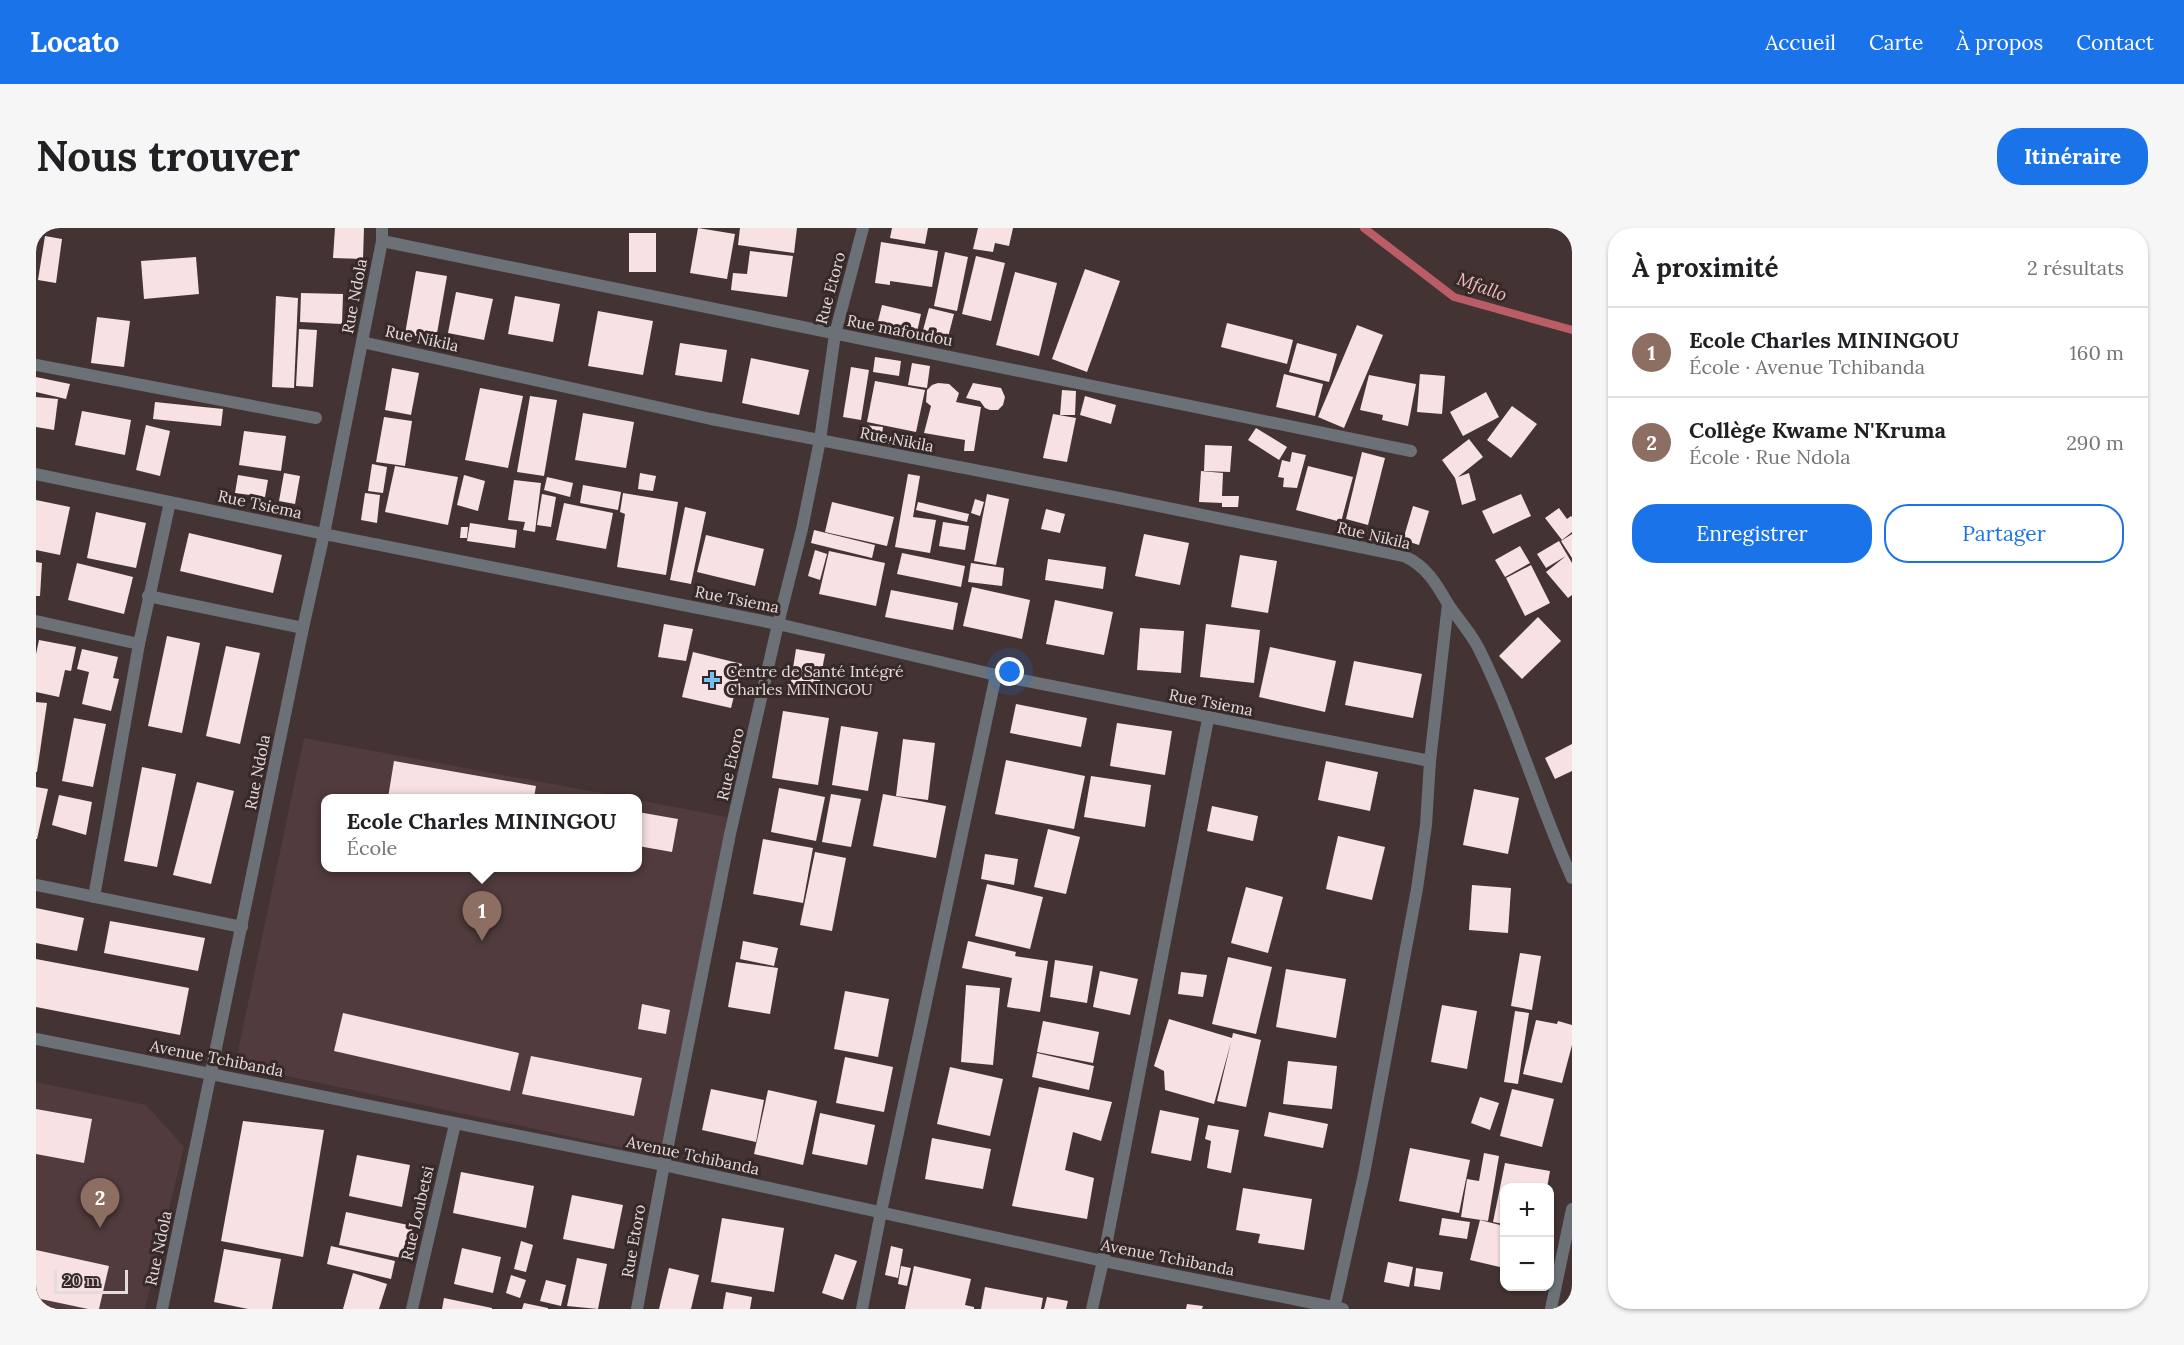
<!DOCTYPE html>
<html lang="fr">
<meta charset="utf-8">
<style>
body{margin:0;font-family:Lora,serif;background:#f6f6f6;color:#202124}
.controls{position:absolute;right:18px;bottom:18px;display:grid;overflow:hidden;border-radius:12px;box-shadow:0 2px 4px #0004}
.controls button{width:54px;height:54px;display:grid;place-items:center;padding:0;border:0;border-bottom:2px solid #e0e0e0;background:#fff;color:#202124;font:30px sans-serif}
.scale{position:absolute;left:18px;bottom:15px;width:74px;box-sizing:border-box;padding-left:6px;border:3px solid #e5dbdb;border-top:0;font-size:16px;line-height:21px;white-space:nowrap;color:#e5dbdb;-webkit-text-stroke:4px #382929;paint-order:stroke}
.you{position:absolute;left:974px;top:444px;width:21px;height:21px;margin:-15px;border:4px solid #fff;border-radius:50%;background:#1a73e8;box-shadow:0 0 0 9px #1a73e833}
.badge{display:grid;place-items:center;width:39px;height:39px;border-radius:50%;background:#1a73e8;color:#fff;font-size:20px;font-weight:700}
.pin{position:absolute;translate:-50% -50px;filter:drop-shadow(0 2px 3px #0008)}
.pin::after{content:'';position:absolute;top:32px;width:21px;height:18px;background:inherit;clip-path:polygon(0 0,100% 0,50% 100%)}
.popup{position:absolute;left:285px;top:566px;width:321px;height:78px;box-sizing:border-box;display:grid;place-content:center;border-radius:12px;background:#fff;filter:drop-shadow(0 2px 4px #0005);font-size:20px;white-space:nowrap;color:#757577}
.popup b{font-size:22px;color:#202124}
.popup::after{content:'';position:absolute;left:50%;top:100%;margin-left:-12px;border:12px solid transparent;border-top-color:#fff}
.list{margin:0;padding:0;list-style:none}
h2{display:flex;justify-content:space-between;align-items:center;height:78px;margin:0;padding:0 24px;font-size:26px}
h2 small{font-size:20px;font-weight:400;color:#757577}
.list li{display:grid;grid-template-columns:39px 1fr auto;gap:18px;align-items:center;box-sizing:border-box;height:90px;padding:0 24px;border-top:2px solid #e0e0e0}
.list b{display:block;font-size:22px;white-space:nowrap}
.list p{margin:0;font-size:20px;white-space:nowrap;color:#757577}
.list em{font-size:20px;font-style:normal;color:#757577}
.actions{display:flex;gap:12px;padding:18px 24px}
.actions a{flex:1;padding:14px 0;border:2px solid #1a73e8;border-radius:24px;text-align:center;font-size:21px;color:#1a73e8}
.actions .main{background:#1a73e8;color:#fff}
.map{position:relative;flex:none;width:1536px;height:1081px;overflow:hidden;border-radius:24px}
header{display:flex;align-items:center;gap:36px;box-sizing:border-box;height:84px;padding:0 30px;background:#1a73e8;color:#fff}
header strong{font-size:28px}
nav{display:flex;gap:33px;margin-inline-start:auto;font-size:21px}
.intro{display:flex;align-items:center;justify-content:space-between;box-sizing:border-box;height:144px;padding:0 36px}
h1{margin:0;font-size:42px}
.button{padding:15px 27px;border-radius:24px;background:#1a73e8;color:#fff;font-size:21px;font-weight:700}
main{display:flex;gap:36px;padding:0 36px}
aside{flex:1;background:#fff;border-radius:24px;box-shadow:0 2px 4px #0004}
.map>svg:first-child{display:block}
.built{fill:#513b3c}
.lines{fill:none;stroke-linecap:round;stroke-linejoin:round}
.stream{stroke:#bb5d66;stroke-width:8}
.building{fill:#f7e1e2}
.street{stroke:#6b7176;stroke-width:12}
.poi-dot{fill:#72c1f5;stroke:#382929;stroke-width:2}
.labels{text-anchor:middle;stroke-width:6;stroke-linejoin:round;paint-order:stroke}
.street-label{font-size:16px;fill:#e5dbdb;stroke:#382929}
.poi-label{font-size:16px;fill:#e5dbdb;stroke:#382929;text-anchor:start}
.water-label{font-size:18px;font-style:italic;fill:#f1bcbf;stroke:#382929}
</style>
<header>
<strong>Locato</strong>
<nav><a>Accueil</a><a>Carte</a><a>À propos</a><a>Contact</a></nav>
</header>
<div class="intro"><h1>Nous trouver</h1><a class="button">Itinéraire</a></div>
<main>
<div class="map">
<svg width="1536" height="1081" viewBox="0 0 1536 1081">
<rect width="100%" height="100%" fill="#433333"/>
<g class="built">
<path d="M268 510 592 570H290V640H602V572L691 589 625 928 199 837Z"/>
<path d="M0 854 110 877 148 919 109 1081H0Z"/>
</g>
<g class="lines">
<path class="stream" d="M1328 0 1418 69 1536 102"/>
</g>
<g class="building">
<path d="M299 0H328L327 31 297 30Z"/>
<path d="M662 0 699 6 691 51 654 45Z"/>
<path d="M704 0H761L758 25 702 17Z"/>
<path d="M856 0H892L889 16 854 10Z"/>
<path d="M942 0H977L973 18 959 15 957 24 937 21Z"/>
<rect x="593" y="5" width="27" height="39"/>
<path d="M9 8 26 11 20 55 2 52Z"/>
<path d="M845 14 902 23 896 59 854 53V57L839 55Z"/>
<path d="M714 23 757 28 751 69 695 62 697 45 711 46Z"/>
<path d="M909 24 932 29 921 83 898 78Z"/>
<path d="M940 28 969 35 955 93 926 86Z"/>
<path d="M160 29 163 66 108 71 105 33Z"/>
<path d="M1049 41 1084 53 1051 144 1016 131Z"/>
<path d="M380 43 411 48 400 111 369 106Z"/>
<path d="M979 44 1021 55 1003 128 960 117Z"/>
<path d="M420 64 457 71 448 112 412 105Z"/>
<path d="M265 65 307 66 306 96 264 94Z"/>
<path d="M240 68 262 70 258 160 236 159Z"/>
<path d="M479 68 524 76 517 114 472 106Z"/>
<path d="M846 77 885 86 881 104 842 93Z"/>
<path d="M893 80 918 86 911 113 886 106Z"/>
<path d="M562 83 617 93 607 147 552 138Z"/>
<path d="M61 89 94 93 88 139 55 135Z"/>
<path d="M1191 95 1257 112 1251 136 1185 119Z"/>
<path d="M1321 97 1347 107 1308 200 1282 189Z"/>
<path d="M263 101 281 102 277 159 260 158Z"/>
<path d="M644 115 691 122 686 154 639 147Z"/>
<path d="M1261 115 1301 126 1293 154 1253 144Z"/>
<path d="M839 129 865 133 863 148 837 144Z"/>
<path d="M715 130 773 142 763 187 706 175Z"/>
<path d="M876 135 894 138 891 160 872 157Z"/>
<path d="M815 139 833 142 825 192 807 189Z"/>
<path d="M356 140 383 145 375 187 349 182Z"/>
<path d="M1248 146 1287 156 1279 188 1240 179Z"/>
<path d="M1384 146 1409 148 1406 186 1381 184Z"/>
<path d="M1333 147 1380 156 1372 198 1346 192 1347 187 1324 182Z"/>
<path d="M0 149 34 156 30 171 0 164Z"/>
<path d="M839 153 889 162 880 204 831 194Z"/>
<path d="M902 155 913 156 923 165 920 174 945 179 938 223H928L929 212 888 205 895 178 890 174 891 162 896 157Z"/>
<path d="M937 155 965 160 969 169 967 177 962 182H954L949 180 944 173 930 170Z"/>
<path d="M444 160 487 168 472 240 429 232Z"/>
<path d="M1026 162 1040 163 1039 187H1024Z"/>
<path d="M1450 164 1463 189 1427 208 1414 184Z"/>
<path d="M494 168 521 172 508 248 481 244Z"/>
<path d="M1049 168 1080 177 1075 196 1044 187Z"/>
<path d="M0 169 22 171 18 202 0 199Z"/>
<path d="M119 174 187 181 185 198 117 191Z"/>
<path d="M1476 178 1501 196 1475 230 1451 212Z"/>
<path d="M46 183 95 192 89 227 39 217Z"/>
<path d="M547 185 598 194 590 240 539 232Z"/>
<path d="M1017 186 1040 190 1031 234 1007 230Z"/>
<path d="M348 189 376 193 369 238 340 234Z"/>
<path d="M110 197 134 203 124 248 100 242Z"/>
<path d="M828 197 847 199 846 207 827 205Z"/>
<path d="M1220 200 1251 219 1243 232 1212 212Z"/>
<path d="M208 203 250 208 245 243 203 237Z"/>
<rect x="850" y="209" width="18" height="7"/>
<path d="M1433 211 1447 229 1422 249 1433 245 1440 272 1426 277 1419 250 1406 232Z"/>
<path d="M1169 217 1196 218 1194 244 1168 243Z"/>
<path d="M1256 224 1270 227 1261 260 1247 259 1248 250 1242 249 1246 232 1254 234Z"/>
<path d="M1326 224 1349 230 1332 297 1310 291Z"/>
<path d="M336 236 351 239 347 265 332 263Z"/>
<path d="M359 238 422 249 412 297 349 284Z"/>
<path d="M1272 238 1317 249 1305 294 1260 282Z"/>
<path d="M1165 243 1187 245 1186 268H1203L1202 279H1186V275L1163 274Z"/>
<path d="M248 245 264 248 259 276 243 273Z"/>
<path d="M604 245 620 248 617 263 602 261Z"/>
<path d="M872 246 884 248 877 289 900 292 894 325 859 319Z"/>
<path d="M202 247 232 252 229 269 199 265Z"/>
<path d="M428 247 449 253 442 283 421 277Z"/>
<path d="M511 249 537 255 534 269 508 262Z"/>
<path d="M478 252 505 255 499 304 487 302 489 294 472 292Z"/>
<path d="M547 257 585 264 582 282 544 275Z"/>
<path d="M329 265 344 267 341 295 325 292Z"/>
<path d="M587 265 642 274 630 347 581 339 589 286 584 284Z"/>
<path d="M506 266 520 269 515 299 501 297Z"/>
<path d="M951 266 973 271 960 337 938 333Z"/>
<path d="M1485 266 1495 288 1457 306 1446 283Z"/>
<path d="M939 271 948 274 944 288 935 285Z"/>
<path d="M0 272 34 279 24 327 0 322Z"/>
<path d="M796 274 858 289 851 318 789 304Z"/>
<path d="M882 274 933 286 931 294 880 282Z"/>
<path d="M528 275 577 285 570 321 520 312Z"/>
<path d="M1377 278 1393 283 1383 317 1367 312Z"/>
<path d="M649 279 670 284 655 356 634 352Z"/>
<path d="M1523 280 1531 291 1535 288 1536 289V304L1526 312 1509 290Z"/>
<path d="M1010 281 1029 286 1024 305 1005 301Z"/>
<path d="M60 284 110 295 100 340 51 330Z"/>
<path d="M907 294 933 298 929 322 903 318Z"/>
<path d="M434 295 481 302 479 320 431 313Z"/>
<path d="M425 299H432L431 310H424Z"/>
<path d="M778 302 839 317 836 330 775 315Z"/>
<path d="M153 305 246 327 237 365 144 343Z"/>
<path d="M1108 306 1153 315 1144 357 1099 348Z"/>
<path d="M1536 306V330L1525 313Z"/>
<path d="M670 307 728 321 719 358 661 344Z"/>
<path d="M1523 313 1536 335V367L1532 370 1510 344 1530 328 1510 340 1501 326Z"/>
<path d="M1484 318 1494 335 1469 349 1459 332Z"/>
<path d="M779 322 791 326 784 352 772 348Z"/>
<path d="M793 323 849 335 840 378 783 366Z"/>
<path d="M866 325 929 338 925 359 861 346Z"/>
<path d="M1204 327 1241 333 1232 385 1195 379Z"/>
<path d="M1012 331 1070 339 1067 361 1009 352Z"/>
<path d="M0 334 6 335 4 368H0Z"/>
<path d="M41 335 97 349 88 386 32 372Z"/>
<path d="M935 335 968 340 966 358 932 354Z"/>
<path d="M1495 337 1514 375 1489 388 1470 350Z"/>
<path d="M936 359 994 372 986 411 927 398Z"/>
<path d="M855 362 922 375 917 402 849 389Z"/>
<path d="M1019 372 1077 384 1068 427 1010 416Z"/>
<path d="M1502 389 1525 413 1486 451 1463 428Z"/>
<path d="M628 396 657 401 650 433 622 429Z"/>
<path d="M1170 396 1224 402 1218 455 1164 449Z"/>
<path d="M1104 400 1148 403 1145 445 1101 442Z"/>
<path d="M131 408 164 415 146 505 112 498Z"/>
<path d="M3 412 40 419 35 443 29 442 23 469 0 464V426Z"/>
<path d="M190 418 224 425 204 516 170 508Z"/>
<path d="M1234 419 1300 433 1289 484 1223 469Z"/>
<path d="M46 421 82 429 77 450 83 451 75 483 46 476 53 444 41 441Z"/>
<path d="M760 421 789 426 782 464 754 459Z"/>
<path d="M657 424 706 436 695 480 646 469Z"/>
<path d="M1318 433 1386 446 1377 490 1309 477Z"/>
<path d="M0 474 11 475 1 544H0Z"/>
<path d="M980 476 1051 490 1045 519 974 505Z"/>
<path d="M747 483 793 490 782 557 736 550Z"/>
<path d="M38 490 70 496 57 559 26 553Z"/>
<path d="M1081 495 1136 503 1129 547 1074 538Z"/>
<path d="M805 498 842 504 832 563 796 557Z"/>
<path d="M867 511 899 515 892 572 860 568Z"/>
<path d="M1536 516V543L1519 551 1509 530Z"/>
<path d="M970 532 1049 548 1038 601 959 586Z"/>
<path d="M358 533 500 558 498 570H352Z"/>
<path d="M1290 533 1342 544 1334 583 1282 572Z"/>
<path d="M106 539 140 546 121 639 88 633Z"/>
<path d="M1055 548 1115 557 1109 599 1048 589Z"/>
<path d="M161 554 198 563 175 656 137 647Z"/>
<path d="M0 559 12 561 1 611H0Z"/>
<path d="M743 560 789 569 780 613 735 604Z"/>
<path d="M1438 561 1483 570 1472 626 1427 617Z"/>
<path d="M795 566 825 571 815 619 786 614Z"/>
<path d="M847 566 910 578 900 630 837 618Z"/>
<path d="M23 567 56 574 50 607 16 597Z"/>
<path d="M1176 578 1222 588 1217 613 1171 603Z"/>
<path d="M602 584 642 591 636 624 602 618Z"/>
<path d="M1012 601 1044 609 1030 666 998 659Z"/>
<path d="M1302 608 1349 619 1336 672 1290 661Z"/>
<path d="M727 611 777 620 767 675 717 666Z"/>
<path d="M779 624 810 630 796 703 764 697Z"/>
<path d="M949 626 982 631 978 657 945 651Z"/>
<path d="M951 656 1007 669 994 721 939 708Z"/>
<path d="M1436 657 1475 660 1472 705 1433 702Z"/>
<path d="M1210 659 1247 669 1232 725 1195 715Z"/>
<path d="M0 680 48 690 41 723 0 715Z"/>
<path d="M74 693 169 710 162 743 68 725Z"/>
<path d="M707 713 742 720 738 738 704 731Z"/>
<path d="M932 713 980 724 979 728 1012 733 1004 784 971 779 976 750 926 740Z"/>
<path d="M1484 725 1505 728 1496 782 1475 778Z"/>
<path d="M1192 729 1236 739 1220 806 1176 796Z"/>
<path d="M0 731 153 760 144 807 0 779Z"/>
<path d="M1019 732 1057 738 1051 775 1014 769Z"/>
<path d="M700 734 742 740 734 786 692 779Z"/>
<path d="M1250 741 1310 751 1300 810 1240 799Z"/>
<path d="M1064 743 1102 751 1094 787 1057 779Z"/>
<path d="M1145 744 1171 747 1167 769 1142 766Z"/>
<path d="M930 757 964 760 957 837 925 834Z"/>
<path d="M809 763 853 771 842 829 798 821Z"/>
<path d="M606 776 634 782 630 806 602 801Z"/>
<path d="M1406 777 1441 783 1431 841 1395 834Z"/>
<path d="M1479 783 1493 785 1482 856 1468 854Z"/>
<path d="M307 785 483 825 474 863 298 823Z"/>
<path d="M1133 791 1196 810 1197 805 1225 812 1210 879 1181 873 1195 814 1178 876 1129 862 1128 843 1118 838Z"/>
<path d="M1500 792 1521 796 1522 793 1536 797V817L1526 855 1487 846Z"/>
<path d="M1007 793 1063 804 1057 835 1001 824Z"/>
<path d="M1001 825 1058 838 1053 862 996 849Z"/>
<path d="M495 828 606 850 598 888 486 866Z"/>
<path d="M809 829 857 839 848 884 800 875Z"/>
<path d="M1252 833 1301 838 1296 881 1247 876Z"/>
<path d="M914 839 967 851 954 908 901 896Z"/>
<path d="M1003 859 1076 874 1065 913 1037 904 1029 942 1058 950 1051 991 976 978Z"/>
<path d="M675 861 728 872 720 914 666 902Z"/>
<path d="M1476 861 1518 871 1506 919 1464 908Z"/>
<path d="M732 862 781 873 767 937 718 926Z"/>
<path d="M1444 869 1463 875 1454 902 1435 895Z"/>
<path d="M0 881 56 891 48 935 0 926Z"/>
<path d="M1124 882 1163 890 1155 933 1115 925Z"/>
<path d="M1233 884 1292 896 1287 920 1228 908Z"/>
<path d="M784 885 839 897 831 937 776 926Z"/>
<path d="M207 893 288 902 267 1029 185 1013Z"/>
<path d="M1172 897 1203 902 1195 945 1171 940 1175 913 1169 911Z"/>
<path d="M896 910 955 921 947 961 889 951Z"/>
<path d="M1374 920 1434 932 1423 985 1363 973Z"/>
<path d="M1448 925 1463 928 1452 993 1425 989 1431 951 1443 953Z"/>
<path d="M321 927 374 937 366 979 313 968Z"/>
<path d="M1469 935 1514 943 1511 960H1468V996L1457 994Z"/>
<path d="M425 944 498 958 490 1000 417 985Z"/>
<path d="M1207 960 1276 971 1268 1022 1222 1015 1224 1006 1200 1002Z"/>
<path d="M536 967 587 977 578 1021 527 1011Z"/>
<path d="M310 984 377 998 370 1031 303 1017Z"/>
<path d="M686 990 748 1000 738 1064 675 1054Z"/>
<path d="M1406 990 1434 994 1431 1011 1403 1007Z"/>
<path d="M1444 992 1468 998V1040L1434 1032Z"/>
<path d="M485 1013 497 1017 490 1044 478 1041Z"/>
<path d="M295 1018 359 1033 355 1051 291 1036Z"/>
<path d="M855 1018 867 1021 862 1050 849 1047Z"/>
<path d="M426 1020 465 1029 457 1065 418 1056Z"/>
<path d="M188 1021 245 1031 236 1081H212L178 1074Z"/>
<path d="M0 1022 73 1038 63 1081H52L0 1070Z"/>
<path d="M799 1026 821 1033 807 1072 786 1065Z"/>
<path d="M541 1030 571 1036 562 1081 531 1078Z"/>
<path d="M1352 1034 1377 1039 1373 1059 1348 1054Z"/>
<path d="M865 1038 875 1040 871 1058 862 1056Z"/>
<path d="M878 1038 935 1051 929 1077 938 1079V1081H869Z"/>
<path d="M633 1040 663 1047 655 1081H623Z"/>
<path d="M1380 1040 1407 1044 1404 1062 1378 1058Z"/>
<path d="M317 1045 351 1056 343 1081H307Z"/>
<path d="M475 1047 490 1052 484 1070 470 1065Z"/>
<path d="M510 1052 530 1057 525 1078 504 1073Z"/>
<path d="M949 1059 1007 1070 1005 1081H945Z"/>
<path d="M690 1064 716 1069 714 1081H687Z"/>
<path d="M1011 1069 1032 1073 1030 1081H1008Z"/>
<path d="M408 1070 456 1080V1081H406Z"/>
<path d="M488 1075 512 1080V1081H486Z"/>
<path d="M1151 1076 1167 1078 1166 1081H1150Z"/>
</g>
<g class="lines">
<g class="street">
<path d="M346 13 1375 223"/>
<path d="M326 114 675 191 1078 269 1368 328C1390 338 1400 355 1412 376L1394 533 1390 597 1381 661 1328 946 1298 1081"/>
<path d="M0 137 280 190"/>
<path d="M0 246 288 306 742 396 960 447 1394 533"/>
<path d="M112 368 267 400"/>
<path d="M1412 376C1422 391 1435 405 1443 421 1480 495 1502 575 1536 650"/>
<path d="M0 393 103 416"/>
<path d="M0 657 206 699"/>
<path d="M58 669 103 416 134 274"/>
<path d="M0 811 628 937 1067 1033 1307 1081"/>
<path d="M126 1081 267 400 288 306 346 13V0"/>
<path d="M376 1081 419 896"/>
<path d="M601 1081 628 937 694 606 742 396 766 301 784 212 799 106 827 0"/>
<path d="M826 1081 845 984 960 447"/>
<path d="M1056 1081 1067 1033 1172 491"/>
<path d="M1515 1081 1536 981"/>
</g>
</g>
<path class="poi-dot" d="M673 443h6v6h6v6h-6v6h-6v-6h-6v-6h6z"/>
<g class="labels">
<g class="street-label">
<text transform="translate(794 60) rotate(-75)" y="6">Rue Etoro</text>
<text transform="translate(318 68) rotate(-79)" y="6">Rue Ndola</text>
<text transform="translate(864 102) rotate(11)" y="6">Rue mafoudou</text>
<text transform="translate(386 110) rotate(12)" y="6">Rue Nikila</text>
<text transform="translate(861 211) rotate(11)" y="6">Rue Nikila</text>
<text transform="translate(224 276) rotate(12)" y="6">Rue Tsiema</text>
<text transform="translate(1338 307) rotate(13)" y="6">Rue Nikila</text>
<text transform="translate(701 371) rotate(11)" y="6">Rue Tsiema</text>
<text transform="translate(1175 474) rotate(11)" y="6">Rue Tsiema</text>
<text transform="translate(694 536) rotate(-77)" y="6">Rue Etoro</text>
<text transform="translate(221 544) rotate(-79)" y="6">Rue Ndola</text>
<text transform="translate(181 830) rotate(11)" y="6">Avenue Tchibanda</text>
<text transform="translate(657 927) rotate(12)" y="6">Avenue Tchibanda</text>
<text transform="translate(381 985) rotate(-77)" y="6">Rue Loubetsi</text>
<text transform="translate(597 1013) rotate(-80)" y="6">Rue Etoro</text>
<text transform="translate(122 1020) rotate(-78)" y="6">Rue Ndola</text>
<text transform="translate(1132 1029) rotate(11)" y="6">Avenue Tchibanda</text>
</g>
<g class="poi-label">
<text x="690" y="449">Centre de Santé Intégré<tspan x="690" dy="18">Charles MININGOU</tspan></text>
</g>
<g class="water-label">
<text transform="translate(1446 59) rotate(20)" y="6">Mfallo</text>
</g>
</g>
</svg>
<div class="controls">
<button>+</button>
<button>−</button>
</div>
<div class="scale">20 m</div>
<div class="you"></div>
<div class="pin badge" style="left:446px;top:713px;background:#8d6e63">1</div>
<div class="popup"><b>Ecole Charles MININGOU</b>École</div>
<div class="pin badge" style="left:64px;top:1000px;background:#8d6e63">2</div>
</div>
<aside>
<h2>À proximité<small>2 résultats</small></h2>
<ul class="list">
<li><span class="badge" style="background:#8d6e63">1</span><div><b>Ecole Charles MININGOU</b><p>École · Avenue Tchibanda</p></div><em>160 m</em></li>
<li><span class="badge" style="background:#8d6e63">2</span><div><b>Collège Kwame N'Kruma</b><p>École · Rue Ndola</p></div><em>290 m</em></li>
</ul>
<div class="actions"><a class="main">Enregistrer</a><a>Partager</a></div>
</aside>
</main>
